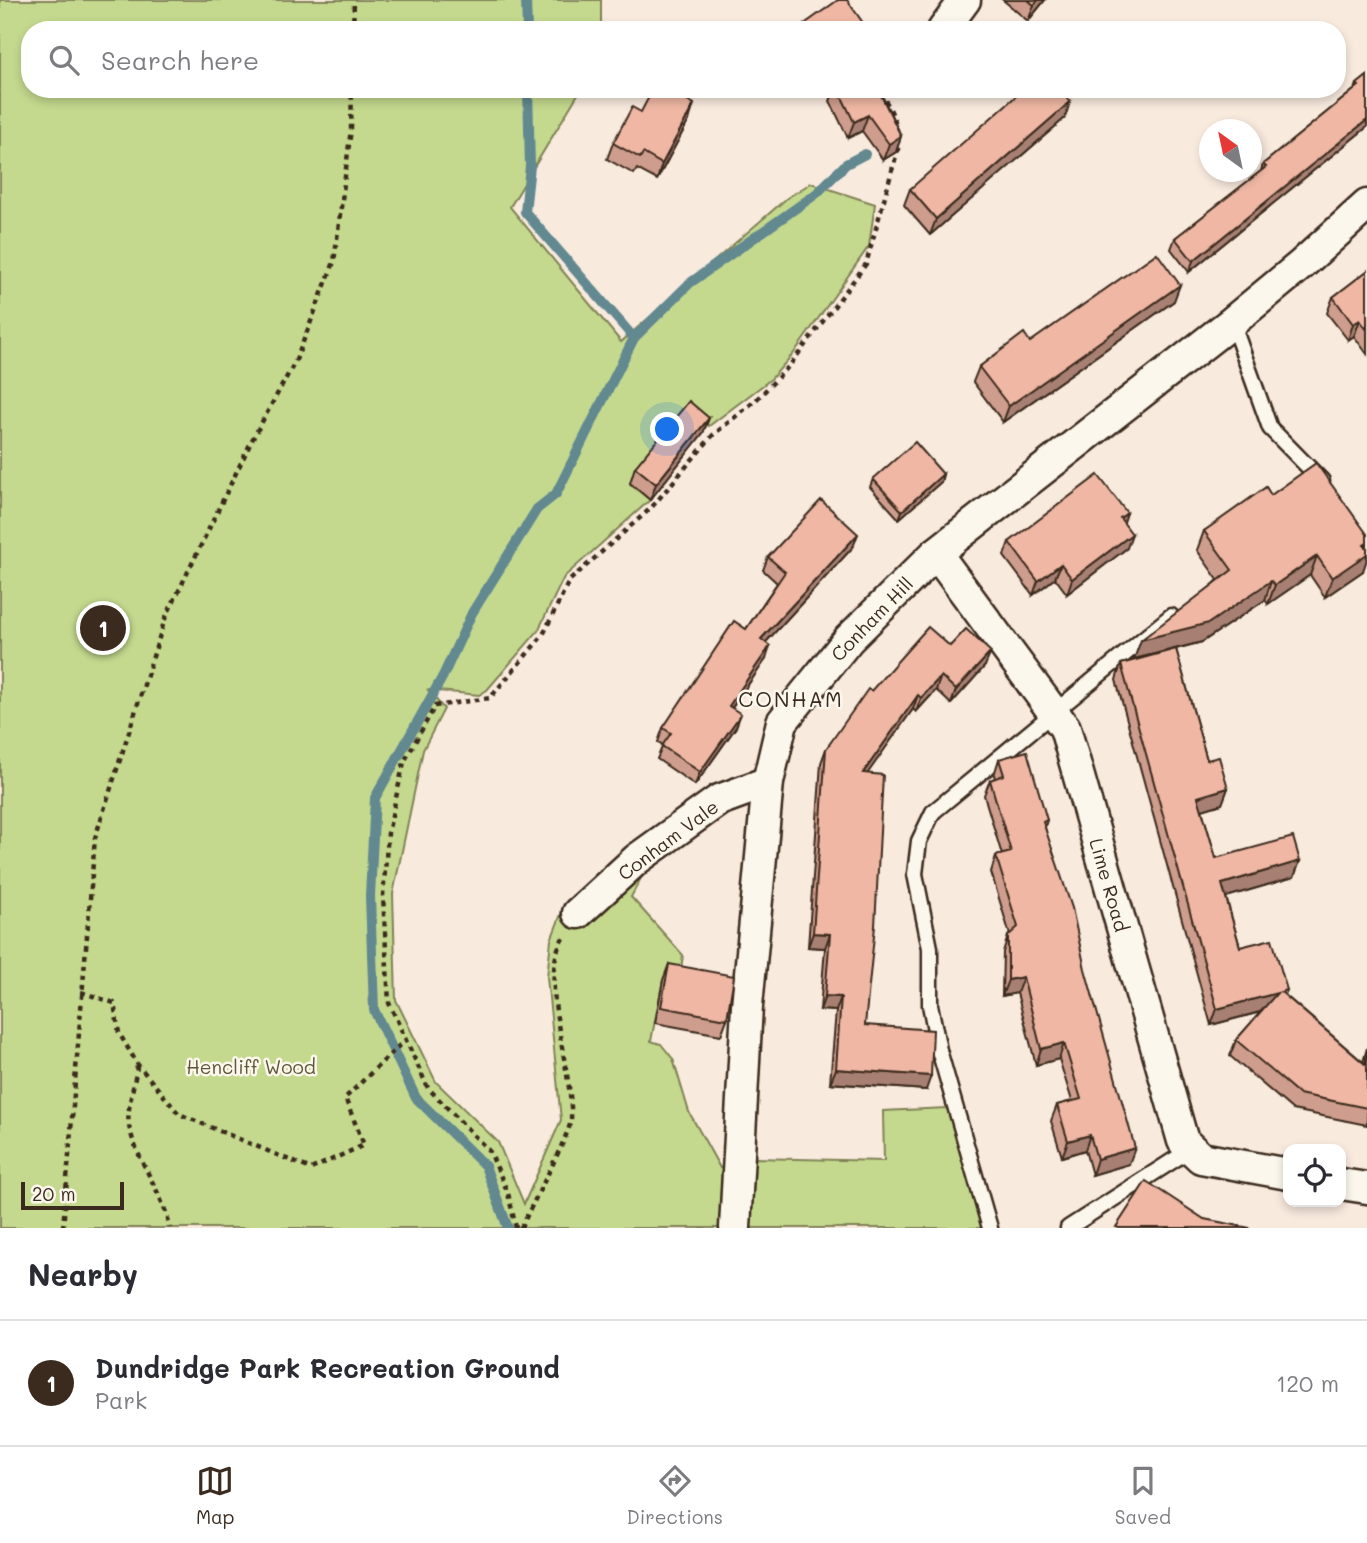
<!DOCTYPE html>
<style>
body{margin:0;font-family:Mali,sans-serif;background:#f7f7f7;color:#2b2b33}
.controls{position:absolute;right:21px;bottom:21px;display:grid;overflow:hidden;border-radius:14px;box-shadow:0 4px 10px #0003}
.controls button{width:63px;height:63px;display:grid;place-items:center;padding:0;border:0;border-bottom:2px solid #e1e1e2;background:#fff;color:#2b2b33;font:35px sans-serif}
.compass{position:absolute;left:1199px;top:119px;width:63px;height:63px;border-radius:50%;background:#fff;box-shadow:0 4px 10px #0003;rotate:327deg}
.scale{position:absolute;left:21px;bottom:18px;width:103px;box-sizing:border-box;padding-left:7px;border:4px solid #3b2a1e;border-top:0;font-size:19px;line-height:24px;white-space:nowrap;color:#3b2a1e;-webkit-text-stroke:5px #fbf7ec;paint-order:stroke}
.you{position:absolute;left:668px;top:430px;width:24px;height:24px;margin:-18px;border:5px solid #fff;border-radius:50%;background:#1a73e8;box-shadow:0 0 0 10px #1a73e833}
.badge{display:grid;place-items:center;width:46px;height:46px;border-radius:50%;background:#3b2a1e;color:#fff;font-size:23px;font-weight:700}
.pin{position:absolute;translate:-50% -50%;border:4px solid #fff;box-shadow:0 2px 7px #0006}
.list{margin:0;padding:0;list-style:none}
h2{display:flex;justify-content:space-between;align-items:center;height:91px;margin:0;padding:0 28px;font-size:30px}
h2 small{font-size:23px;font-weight:400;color:#7c7c81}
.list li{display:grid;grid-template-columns:46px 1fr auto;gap:21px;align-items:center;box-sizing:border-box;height:126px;padding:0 28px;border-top:2px solid #e1e1e2}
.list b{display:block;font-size:26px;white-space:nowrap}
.list p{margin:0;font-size:23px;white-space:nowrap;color:#7c7c81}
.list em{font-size:23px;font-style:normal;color:#7c7c81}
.icon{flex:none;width:38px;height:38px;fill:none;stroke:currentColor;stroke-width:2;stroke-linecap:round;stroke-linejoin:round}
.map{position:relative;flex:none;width:1367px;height:1228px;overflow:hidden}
.search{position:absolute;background:#fff;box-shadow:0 4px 10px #0003;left:21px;right:21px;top:21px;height:77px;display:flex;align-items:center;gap:18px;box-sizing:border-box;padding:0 24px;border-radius:28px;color:#7c7c81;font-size:26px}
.sheet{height:217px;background:#fff}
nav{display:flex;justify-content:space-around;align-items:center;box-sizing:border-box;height:98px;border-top:2px solid #e1e1e2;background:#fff;font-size:19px;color:#7c7c81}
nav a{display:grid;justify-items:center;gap:4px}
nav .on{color:#3b2a1e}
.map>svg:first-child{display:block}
.green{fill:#c4d98e;stroke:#808256;stroke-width:2}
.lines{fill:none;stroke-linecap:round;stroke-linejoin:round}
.stream{stroke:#628890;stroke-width:10}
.service-casing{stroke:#3b2a1e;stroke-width:19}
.minor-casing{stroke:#3b2a1e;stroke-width:35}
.path{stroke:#3b2a1e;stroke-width:4.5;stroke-dasharray:5 5;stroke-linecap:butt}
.service{stroke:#fbf7ec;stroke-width:14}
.minor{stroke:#fbf7ec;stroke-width:30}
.wall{fill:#ce9d8d;stroke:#3b2a1e;stroke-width:2}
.shaded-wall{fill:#a78073;stroke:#3b2a1e;stroke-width:2}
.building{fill:#efb7a4;stroke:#3b2a1e;stroke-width:2}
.labels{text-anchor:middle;stroke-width:5;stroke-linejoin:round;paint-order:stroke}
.street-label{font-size:19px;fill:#3b2a1e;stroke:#fbf7ec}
.park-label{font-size:19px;fill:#5d563a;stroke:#fbf7ec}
.neighbourhood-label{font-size:21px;letter-spacing:2px;fill:#3b2a1e;stroke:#fbf7ec}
</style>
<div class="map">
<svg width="1367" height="1228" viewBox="0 0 1367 1228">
<rect width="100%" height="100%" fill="#f9eade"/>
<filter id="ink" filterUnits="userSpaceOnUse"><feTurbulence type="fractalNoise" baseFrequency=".0143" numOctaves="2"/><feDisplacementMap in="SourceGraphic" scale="14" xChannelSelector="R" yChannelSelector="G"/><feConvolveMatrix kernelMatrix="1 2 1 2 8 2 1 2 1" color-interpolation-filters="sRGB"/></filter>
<g filter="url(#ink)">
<path class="green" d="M0 0H601V30H30V89H581L510 207 621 342 787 198 811 183 875 204 869 246 794 353 771 379 709 426 689 411 630 484 650 500 564 577 538 631 487 690 479 695 428 690 444 709 423 750 393 894 396 1000 436 1082 498 1142 524 1204 561 1120 547 977 551 940 565 904 627 860 652 857 631 897 683 955 679 983 663 980 651 1041 661 1044 673 1059 689 1112 720 1168 754 1158 884 1161 883 1111 947 1108 985 1228H0Z"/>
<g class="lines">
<g class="stream">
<path d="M526 0 527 30"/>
<path d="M528 89 530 166 525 212 634 338"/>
<path d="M508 1228 485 1166 416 1098 374 1010 370 896 375 798 443 676 472 613 537 509 556 494 634 338 690 283 816 194 846 164 865 154"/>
</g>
<g class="service-casing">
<g id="service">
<path d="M1232 322 1270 428 1322 481"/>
<path d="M990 1228 939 1050 930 1005V948L915 874 919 841 933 812 1171 616"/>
<path d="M1068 1228 1191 1149"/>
</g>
</g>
<g class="minor-casing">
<g id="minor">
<path d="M943 30 965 0"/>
<path d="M936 553 1065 728 1183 1141 1201 1158 1288 1174"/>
<path d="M578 913 637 859 719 800 768 782"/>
<path d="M1341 1184 1367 1188"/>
<path d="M735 1228 747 1006 768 782 782 722 849 639 936 553 1232 322 1301 265 1367 205"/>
</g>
</g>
<g class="path">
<path d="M353 30 354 0"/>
<path d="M81 992 114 1003 119 1033 138 1065 179 1114 311 1169 364 1145 345 1098 404 1041"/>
<path d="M137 1066C135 1084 126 1109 129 1126 137 1162 163 1192 170 1228"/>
<path d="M63 1228 95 838 165 619 252 440 296 360 334 262 351 129 352 89"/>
<path d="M516 1228 508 1193 490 1152 428 1088 389 1003 383 896 388 833 404 762 435 706 490 698 543 635 569 581 651 508 713 435 756 400 790 365 866 264 898 149C900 125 891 110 879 89"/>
<path d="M521 1228C530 1208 569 1136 571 1120 574 1071 537 981 563 938"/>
</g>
<use href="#service" class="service"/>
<use href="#minor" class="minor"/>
</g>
<g class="wall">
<path d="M1003 0H1045L1028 21Z"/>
<path d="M1367 76V127L1189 272 1171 249 1175 238 1261 171 1263 164 1355 89 1357 84Z"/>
<path d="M832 89H879L901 136 896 152 883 160 862 131 848 138 830 101 834 92Z"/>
<path d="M641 112 689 120 657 180 637 169 634 174 607 159 613 143Z"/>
<path d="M1065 118 930 235 904 205 910 189Z"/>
<path d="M1367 271V354L1354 336 1348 340 1327 313 1333 297Z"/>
<path d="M1174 301 1003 422 973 382 979 367 1030 342Z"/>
<path d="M709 418 703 433 650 500 630 483 635 467Z"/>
<path d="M943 474 941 482 899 519 870 487 873 479Z"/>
<path d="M1271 495 1363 571 1325 597 1310 575 1268 604 1265 600 1202 642 1176 649 1207 760 1228 788 1222 804 1202 810 1216 858 1300 861 1294 877 1226 897 1240 947 1287 990 1285 995 1363 1062 1367 1048V1125L1293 1110 1230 1056 1236 1040 1261 1012 1211 1025 1116 680 1121 664 1176 649 1134 659 1218 580 1197 550 1204 531Z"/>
<path d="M1124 523 1127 548 1067 594 1055 578 1033 595 1004 556 1009 542Z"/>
<path d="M853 547 766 642V659L732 708 736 727 695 785 657 759 663 745 658 742 663 728 746 629 777 583 763 570 768 557Z"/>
<path d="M950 646 985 666 951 704 936 690 916 712 913 709 867 773 865 1025 926 1090 830 1083 836 1011 820 1010 825 948 808 947 821 763 826 749 871 691Z"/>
<path d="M999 759 1047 820 1045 827 1129 1164 1092 1175 1085 1150 1062 1157 1051 1121 1057 1105 1072 1101 1059 1059 1036 1065 1017 993 1002 996 1003 952 1008 936 1010 935 991 872 996 856 1002 855 984 795 990 780 995 778 994 775Z"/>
<path d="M669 964 727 1019 721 1035 655 1023 663 980Z"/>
</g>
<g class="shaded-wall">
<path d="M1038 0H1045L1028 21 1034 5Z"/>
<path d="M1070 102 1065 118 930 235 936 219Z"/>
<path d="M694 104 689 120 657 180 662 164Z"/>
<path d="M868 115 862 131 848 138 854 122Z"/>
<path d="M1367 120V127L1189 272 1193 261Z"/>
<path d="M901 136 896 152 883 160 889 144Z"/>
<path d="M1180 285 1174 301 1003 422 1009 406Z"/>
<path d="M1360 320 1354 336 1348 340 1353 324Z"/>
<path d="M709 418 703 433 650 500 656 484Z"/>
<path d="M943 474 941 482 899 519 902 511Z"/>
<path d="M1127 513 1122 528 1120 518Z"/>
<path d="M858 534 853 547 756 653 761 639Z"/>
<path d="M1132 534 1127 548 1067 594 1072 579Z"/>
<path d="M1367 543V559L1363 571 1325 597 1332 578Z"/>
<path d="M1317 556 1310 575 1268 604 1275 585Z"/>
<path d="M1061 564 1055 578 1033 595 1038 581Z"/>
<path d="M1271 581 1265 600 1202 642 1134 659 1141 640Z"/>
<path d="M770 646 766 659 724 719 729 706Z"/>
<path d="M991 652 985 666 951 704 956 690Z"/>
<path d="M941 676 936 690 916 712 921 698Z"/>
<path d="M918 695 913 709 858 787 863 773Z"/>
<path d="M741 714 736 727 695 785 700 772Z"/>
<path d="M1228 788 1222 804 1192 813 1198 797Z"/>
<path d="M1300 861 1294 877 1216 900 1222 884Z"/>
<path d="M813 933 830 934 825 948 808 947Z"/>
<path d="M1023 977 1017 993 1002 996 1008 980Z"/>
<path d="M1277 993 1271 1009 1211 1025 1217 1009Z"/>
<path d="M825 996 841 997 836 1011 820 1010Z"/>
<path d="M1064 1043 1059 1059 1036 1065 1041 1049Z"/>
<path d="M836 1069 931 1076 926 1090 830 1083Z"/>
<path d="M1090 1135 1085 1150 1062 1157 1068 1141Z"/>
<path d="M1135 1148 1129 1164 1092 1175 1097 1159Z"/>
</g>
<g class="building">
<path d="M838 0H847L868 30H806L803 25Z"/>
<path d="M1028 0H1038L1034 5Z"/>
<path d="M1367 76V120L1193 261 1175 238 1266 167 1263 164 1359 86 1357 84Z"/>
<path d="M653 89H668L694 104 662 164 643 153 640 158 613 143 632 107 641 112Z"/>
<path d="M838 89H878L901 136 889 144 868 115 854 122Z"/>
<path d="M1024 89H1059L1070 102 936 219 910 189Z"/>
<path d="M1157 253 1180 285 1009 406 979 367 1024 333 1030 342Z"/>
<path d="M1367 271V330L1360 320 1353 324 1333 297Z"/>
<path d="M689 401 709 418 656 484 635 467Z"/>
<path d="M915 442 943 474 902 511 873 479Z"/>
<path d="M1316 463 1367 534V543L1364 545 1367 548V554L1332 578 1317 556 1275 585 1271 581 1209 623 1141 640 1232 570 1204 531 1266 487 1271 495Z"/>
<path d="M1098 475 1127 513 1120 518 1132 534 1072 579 1061 564 1038 581 1009 542Z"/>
<path d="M821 500 858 534 761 639 770 646 729 706 741 714 700 772 662 746 671 733 663 728 734 621 746 629 785 572 768 557Z"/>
<path d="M928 627 950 646 966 629 991 652 956 690 941 676 921 698 918 695 863 773 883 775 875 926 865 1025 933 1030 931 1076 836 1069 841 997 825 996 830 934 813 933 826 749 868 689 871 691Z"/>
<path d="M1176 649 1207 760 1219 757 1228 788 1198 797 1216 858 1293 837 1300 861 1222 884 1240 947 1272 939 1287 990 1281 992 1365 1064 1367 1053V1108L1299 1094 1236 1040 1277 993 1217 1009 1121 664Z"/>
<path d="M1027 751 1047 820 1043 822 1072 908 1085 969 1135 1148 1097 1159 1090 1135 1068 1141 1057 1105 1081 1099 1064 1043 1041 1049 1023 977 1008 980V936L1018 927 996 856 1011 852 990 780 1004 775 999 759Z"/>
<path d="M669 964 734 976 727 1019 661 1007Z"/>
<path d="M1146 1181 1204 1219 1250 1228H1119L1116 1227Z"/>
</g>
</g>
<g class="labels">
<g class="street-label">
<text transform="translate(872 619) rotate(-46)" y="7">Conham Hill</text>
<text transform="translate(668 840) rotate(-37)" y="7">Conham Vale</text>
<text transform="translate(1109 885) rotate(74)" y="7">Lime Road</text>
</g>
<g class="park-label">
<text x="251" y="1074">Hencliff Wood</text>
</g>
<g class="neighbourhood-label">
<text x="791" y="707">CONHAM</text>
</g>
</g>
</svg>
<div class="controls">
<button><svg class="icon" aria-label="locate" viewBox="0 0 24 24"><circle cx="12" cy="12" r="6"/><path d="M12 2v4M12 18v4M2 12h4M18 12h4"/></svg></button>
</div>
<svg class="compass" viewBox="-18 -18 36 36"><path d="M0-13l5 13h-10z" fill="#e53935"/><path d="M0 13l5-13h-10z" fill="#7c7c81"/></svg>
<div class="scale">20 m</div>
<div class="you"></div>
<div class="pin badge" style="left:103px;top:628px">1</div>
<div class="search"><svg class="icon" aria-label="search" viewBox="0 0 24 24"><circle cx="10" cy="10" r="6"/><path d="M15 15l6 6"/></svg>Search here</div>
</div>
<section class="sheet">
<h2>Nearby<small></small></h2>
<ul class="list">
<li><span class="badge">1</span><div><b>Dundridge Park Recreation Ground</b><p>Park</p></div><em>120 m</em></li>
</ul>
</section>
<nav>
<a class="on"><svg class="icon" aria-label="map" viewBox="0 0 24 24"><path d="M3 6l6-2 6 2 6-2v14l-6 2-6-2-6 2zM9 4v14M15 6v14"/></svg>Map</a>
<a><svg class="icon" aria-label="directions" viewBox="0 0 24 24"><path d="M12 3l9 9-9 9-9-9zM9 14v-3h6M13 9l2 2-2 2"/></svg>Directions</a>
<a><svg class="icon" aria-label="saved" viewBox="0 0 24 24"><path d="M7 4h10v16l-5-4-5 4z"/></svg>Saved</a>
</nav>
